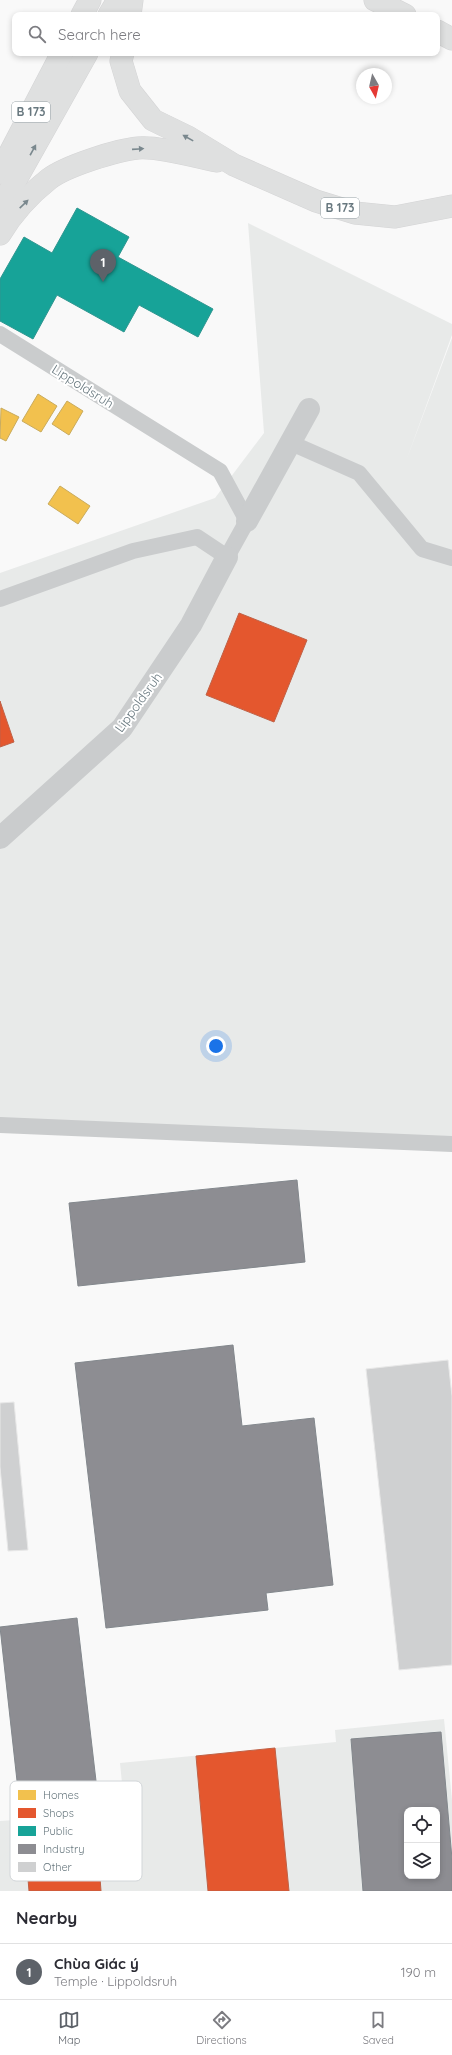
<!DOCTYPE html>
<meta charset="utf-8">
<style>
body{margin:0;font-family:Quicksand,sans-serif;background:#f7f7f7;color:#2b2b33}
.controls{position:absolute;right:12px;bottom:12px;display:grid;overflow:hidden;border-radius:8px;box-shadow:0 2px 6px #0003}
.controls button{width:36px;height:36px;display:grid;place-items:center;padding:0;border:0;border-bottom:1px solid #e1e1e2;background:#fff;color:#2b2b33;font:20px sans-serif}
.compass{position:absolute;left:356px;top:68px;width:36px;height:36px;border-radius:50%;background:#fff;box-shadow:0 2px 6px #0003;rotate:172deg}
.you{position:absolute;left:216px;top:1046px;width:14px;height:14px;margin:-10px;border:3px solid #fff;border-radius:50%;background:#1a73e8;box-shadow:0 0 0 6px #1a73e833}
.badge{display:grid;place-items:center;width:26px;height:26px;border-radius:50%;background:#5d6269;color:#fff;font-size:13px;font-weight:700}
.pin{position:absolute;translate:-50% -33px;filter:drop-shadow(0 1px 2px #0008)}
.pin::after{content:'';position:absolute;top:21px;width:14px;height:12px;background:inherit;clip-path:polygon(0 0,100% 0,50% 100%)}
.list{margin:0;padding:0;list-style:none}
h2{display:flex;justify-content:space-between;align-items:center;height:52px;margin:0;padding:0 16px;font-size:17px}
h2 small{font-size:13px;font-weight:400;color:#7c7c81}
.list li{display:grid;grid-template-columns:26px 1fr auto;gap:12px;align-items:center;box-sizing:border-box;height:56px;padding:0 16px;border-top:1px solid #e1e1e2}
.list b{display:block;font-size:15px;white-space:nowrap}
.list p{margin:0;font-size:13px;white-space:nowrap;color:#7c7c81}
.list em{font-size:13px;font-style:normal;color:#7c7c81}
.icon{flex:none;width:22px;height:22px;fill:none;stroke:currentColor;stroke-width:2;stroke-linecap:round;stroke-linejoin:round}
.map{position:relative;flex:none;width:452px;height:1891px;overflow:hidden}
.search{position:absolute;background:#fff;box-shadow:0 2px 6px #0003;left:12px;right:12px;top:12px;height:44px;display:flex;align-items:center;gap:10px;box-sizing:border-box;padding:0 14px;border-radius:8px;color:#7c7c81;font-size:15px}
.sheet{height:108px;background:#fff}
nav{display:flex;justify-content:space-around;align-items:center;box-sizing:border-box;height:56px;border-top:1px solid #e1e1e2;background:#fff;font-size:11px;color:#7c7c81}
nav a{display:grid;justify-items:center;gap:2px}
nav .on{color:#5d6269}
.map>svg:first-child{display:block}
.built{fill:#e8eae9;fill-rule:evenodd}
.homes{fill:#f2c14e;stroke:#c9ab5d}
.shops{fill:#e4572e;stroke:#bf6146}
.public{fill:#17a398;stroke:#2f9690}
.industry{fill:#8d8d92;stroke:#82878c;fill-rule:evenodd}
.building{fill:#cfd0d1;stroke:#e8e8e8}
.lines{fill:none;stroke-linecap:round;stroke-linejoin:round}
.primary-casing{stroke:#d4d4d5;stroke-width:23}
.lane{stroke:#cacccd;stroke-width:16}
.street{stroke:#cacccd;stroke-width:22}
.primary{stroke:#dfe0e0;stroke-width:22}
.oneway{fill:#7a888e}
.labels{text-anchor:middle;stroke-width:4;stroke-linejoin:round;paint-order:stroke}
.shield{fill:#fff;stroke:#95a0a5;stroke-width:1}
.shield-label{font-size:12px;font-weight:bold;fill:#68787f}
.street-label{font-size:13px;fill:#68787f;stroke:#fff}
.key{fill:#fff;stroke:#d2d6d9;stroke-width:1}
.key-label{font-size:11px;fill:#68787f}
</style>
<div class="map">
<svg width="452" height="1891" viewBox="0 0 452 1891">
<rect width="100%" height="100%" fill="#f9f9f9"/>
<g class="built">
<path d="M248 223 452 324V335L406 461 452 338V1144L0 1127V573L215 498 264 433Z"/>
<path d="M444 1719 452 1800V1891H0V1821L125 1813 120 1763 336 1742 335 1730ZM407 1810H437V1876H407Z"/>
</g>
<g class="homes">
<path d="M38 394 57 406 41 432 22 421Z"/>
<path d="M67 401 83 411 69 435 52 424Z"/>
<path d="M1 408 19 417 6 441 0 438Z"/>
<path d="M60 486 90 506 78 524 48 504Z"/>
</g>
<g class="shops">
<path d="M239 613 307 640 274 722 206 695Z"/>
<path d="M0 701 14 742 0 747Z"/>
<path d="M275 1748 289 1891H208L196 1756Z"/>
<path d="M97 1838 101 1891H29L25 1843Z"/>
</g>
<path class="public" d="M77 208 129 237 118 257 213 309 198 337 139 305 124 332 57 295 33 339 0 321V279L24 237 52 253Z"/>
<g class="industry">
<path d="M297 1180 305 1262 78 1286 69 1203Z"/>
<path d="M233 1345 242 1426 314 1418 333 1585 266 1593 268 1610 106 1628 75 1363Z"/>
<path d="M77 1618 98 1798 20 1808 0 1627Z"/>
<path d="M441 1732 452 1859V1891H363L351 1739ZM407 1810H437V1876H407Z"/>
</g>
<g class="building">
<path d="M448 1360 452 1396V1665L399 1670 366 1369Z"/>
<path d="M14 1402 28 1550 8 1551 0 1467V1403Z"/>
</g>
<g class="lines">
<g class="primary-casing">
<g id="primary">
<path d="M375 0 405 15"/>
<path d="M82 15 90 0"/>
<path d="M109 15 118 0"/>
<path d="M130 15 132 0"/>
<path d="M437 31 452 39"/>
<path d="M123 53 121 61 130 91 153 120 188 137 234 165 316 201 355 213 395 217 452 206"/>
<path d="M0 172 62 53"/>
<path d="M0 208 87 53"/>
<path d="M0 234C12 214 30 194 49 179 66 166 117 150 138 148 159 146 196 157 217 161"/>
</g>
</g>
<g class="lane">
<path d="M0 334 220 471 247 521 227 557 197 537 133 551 0 599"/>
<path d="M291 443 359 473 422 549 452 558"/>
<path d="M0 1125 452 1144"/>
</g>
<g class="street">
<path d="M247 521 309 409"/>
<path d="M0 838 122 728 191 625 227 557"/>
</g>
<use href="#primary" class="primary"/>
</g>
<defs><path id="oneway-solid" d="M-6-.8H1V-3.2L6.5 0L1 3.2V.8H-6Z"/></defs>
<g class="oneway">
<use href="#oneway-solid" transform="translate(188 138) rotate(-151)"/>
<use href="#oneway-solid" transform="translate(138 149) rotate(-4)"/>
<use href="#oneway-solid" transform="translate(33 150) rotate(-61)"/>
<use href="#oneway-solid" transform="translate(24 204) rotate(-44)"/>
</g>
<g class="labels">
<g class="shield">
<rect x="12" y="102" width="38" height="20" rx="3"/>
<rect x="321" y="198" width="38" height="20" rx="3"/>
</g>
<g class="shield-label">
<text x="31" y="116">B 173</text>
<text x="340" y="212">B 173</text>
</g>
<g class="street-label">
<text transform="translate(83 386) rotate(32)" y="5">Lippoldsruh</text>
<text transform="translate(138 702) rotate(-54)" y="5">Lippoldsruh</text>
</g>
</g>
<rect x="10" y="1781" width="132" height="100" rx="6" class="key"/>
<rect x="18" y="1790" width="18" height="10" fill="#f2c14e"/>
<rect x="18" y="1808" width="18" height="10" fill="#e4572e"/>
<rect x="18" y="1826" width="18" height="10" fill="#17a398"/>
<rect x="18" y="1844" width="18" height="10" fill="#8d8d92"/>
<rect x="18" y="1862" width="18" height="10" fill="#cfd0d1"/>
<g class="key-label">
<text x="43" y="1799">Homes</text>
<text x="43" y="1817">Shops</text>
<text x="43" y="1835">Public</text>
<text x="43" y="1853">Industry</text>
<text x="43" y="1871">Other</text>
</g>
</svg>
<div class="controls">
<button><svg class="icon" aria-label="locate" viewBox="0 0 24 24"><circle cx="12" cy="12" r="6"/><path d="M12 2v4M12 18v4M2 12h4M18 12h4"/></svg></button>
<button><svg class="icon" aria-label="layers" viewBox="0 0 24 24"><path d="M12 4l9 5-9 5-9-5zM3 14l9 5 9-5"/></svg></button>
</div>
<svg class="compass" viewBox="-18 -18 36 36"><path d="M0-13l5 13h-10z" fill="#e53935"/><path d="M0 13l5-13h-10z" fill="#7c7c81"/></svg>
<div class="you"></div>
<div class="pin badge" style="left:103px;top:282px">1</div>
<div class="search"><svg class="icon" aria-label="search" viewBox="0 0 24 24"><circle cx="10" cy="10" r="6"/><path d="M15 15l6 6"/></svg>Search here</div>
</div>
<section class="sheet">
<h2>Nearby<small></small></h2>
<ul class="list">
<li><span class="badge">1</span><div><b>Chùa Giác ý</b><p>Temple · Lippoldsruh</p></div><em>190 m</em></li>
</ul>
</section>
<nav>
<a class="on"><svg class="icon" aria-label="map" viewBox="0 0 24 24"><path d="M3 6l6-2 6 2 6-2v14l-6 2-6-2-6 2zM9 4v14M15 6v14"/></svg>Map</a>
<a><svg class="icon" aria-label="directions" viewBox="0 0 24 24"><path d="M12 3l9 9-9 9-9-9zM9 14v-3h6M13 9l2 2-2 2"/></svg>Directions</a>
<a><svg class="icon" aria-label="saved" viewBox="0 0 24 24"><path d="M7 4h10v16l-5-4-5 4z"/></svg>Saved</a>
</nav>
